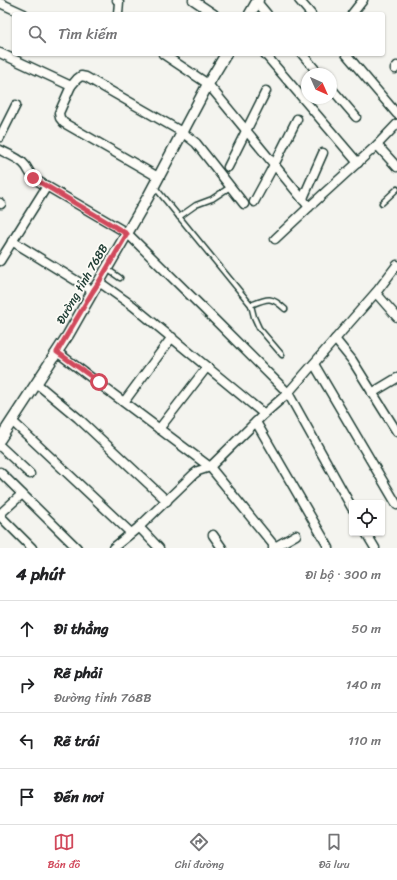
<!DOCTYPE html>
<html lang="vi">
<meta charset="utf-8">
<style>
body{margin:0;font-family:Sriracha,sans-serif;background:#f2f2f2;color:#202124}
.controls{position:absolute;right:12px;bottom:12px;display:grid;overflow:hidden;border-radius:4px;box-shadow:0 1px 3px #0004}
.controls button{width:36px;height:36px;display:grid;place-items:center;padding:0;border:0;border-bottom:1px solid #e0e0e0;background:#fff;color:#202124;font:20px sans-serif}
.compass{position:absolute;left:301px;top:68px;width:36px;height:36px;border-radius:50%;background:#fff;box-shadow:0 1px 3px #0004;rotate:135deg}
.stop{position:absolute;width:12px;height:12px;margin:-9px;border:3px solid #d1495b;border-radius:50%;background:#fff}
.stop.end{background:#d1495b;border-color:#fff;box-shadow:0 1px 4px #0008}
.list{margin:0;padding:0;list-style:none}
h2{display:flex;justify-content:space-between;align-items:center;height:52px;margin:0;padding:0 16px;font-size:17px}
h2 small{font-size:13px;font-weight:400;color:#757577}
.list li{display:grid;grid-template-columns:26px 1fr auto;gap:12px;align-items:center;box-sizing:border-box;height:56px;padding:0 16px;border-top:1px solid #e0e0e0}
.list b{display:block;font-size:15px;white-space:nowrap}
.list p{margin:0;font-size:13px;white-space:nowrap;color:#757577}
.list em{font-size:13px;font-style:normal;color:#757577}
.icon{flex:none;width:22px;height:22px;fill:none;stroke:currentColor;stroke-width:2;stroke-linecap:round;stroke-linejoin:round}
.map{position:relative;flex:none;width:397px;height:548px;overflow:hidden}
.search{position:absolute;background:#fff;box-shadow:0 1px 3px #0004;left:12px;right:12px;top:12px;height:44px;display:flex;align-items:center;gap:10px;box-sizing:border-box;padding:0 14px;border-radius:4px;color:#757577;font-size:15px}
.sheet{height:276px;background:#fff}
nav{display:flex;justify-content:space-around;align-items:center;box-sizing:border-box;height:56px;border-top:1px solid #e0e0e0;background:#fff;font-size:11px;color:#757577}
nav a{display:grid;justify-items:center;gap:2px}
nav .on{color:#d1495b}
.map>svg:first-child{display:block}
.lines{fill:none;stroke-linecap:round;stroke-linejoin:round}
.service-casing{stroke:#1f3d34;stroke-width:7}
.minor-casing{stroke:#1f3d34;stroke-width:11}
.tertiary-casing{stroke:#1f3d34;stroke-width:13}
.service{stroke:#fdfcf7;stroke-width:4}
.minor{stroke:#fdfcf7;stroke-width:8}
.tertiary{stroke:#fdfcf7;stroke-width:10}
.route{stroke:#d1495b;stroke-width:5}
.labels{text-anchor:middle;stroke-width:3.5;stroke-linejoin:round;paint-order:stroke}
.street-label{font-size:12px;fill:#1f3d34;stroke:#fdfcf7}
</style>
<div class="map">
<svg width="397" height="548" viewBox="0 0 397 548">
<rect width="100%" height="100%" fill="#f4f4ef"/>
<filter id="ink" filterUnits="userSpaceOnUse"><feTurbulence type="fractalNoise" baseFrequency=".025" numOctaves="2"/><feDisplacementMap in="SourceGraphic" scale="8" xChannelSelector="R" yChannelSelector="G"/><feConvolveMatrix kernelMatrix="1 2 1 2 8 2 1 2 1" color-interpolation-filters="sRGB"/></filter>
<g filter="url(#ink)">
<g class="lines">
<g class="service-casing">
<g id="service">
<path d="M154 186 251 305 254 317 259 328 282 355"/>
<path d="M382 203 397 189"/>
<path d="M179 217 196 205 212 199 230 187"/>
<path d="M107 269 120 278"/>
<path d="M251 305C268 298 271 296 285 309"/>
</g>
</g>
<g class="minor-casing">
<g id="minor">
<path d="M117 0 119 2 118 14"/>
<path d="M193 0 214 14"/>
<path d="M299 0 311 14"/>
<path d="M257 2 267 14"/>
<path d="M0 3 24 14"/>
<path d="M352 14 363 0"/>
<path d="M0 53 71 86 59 113 60 118 64 123 158 177"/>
<path d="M163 54 208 84 309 207 377 145 397 124"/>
<path d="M265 54 358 163"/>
<path d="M302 54 319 74"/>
<path d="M346 54 397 114"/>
<path d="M395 69 397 66"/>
<path d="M71 86 77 79 81 76 86 77 182 132 196 143 244 204"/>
<path d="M331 88 356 117"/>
<path d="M0 137 16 105"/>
<path d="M377 145 397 167"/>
<path d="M0 150C6 153 18 158 23 163 29 168 29 175 36 180L127 233 205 310 288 393 352 508"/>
<path d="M228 167 266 91"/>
<path d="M303 200 304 196 323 153"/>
<path d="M254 202 274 165 297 119"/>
<path d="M0 203 1 204"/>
<path d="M275 239 309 207"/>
<path d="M12 241 93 291"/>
<path d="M0 261 47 186"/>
<path d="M99 282 133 306 264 414"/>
<path d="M376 293 397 317"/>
<path d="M335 339 352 360 397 432"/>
<path d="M57 352 210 467 276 548"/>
<path d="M314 364 397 505"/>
<path d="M36 383 78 418 167 501"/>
<path d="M372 393 397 378"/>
<path d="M124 402 172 337"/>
<path d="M12 421 131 533"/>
<path d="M256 422 329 548"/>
<path d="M159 429 207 367"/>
<path d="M0 446 30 474"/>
<path d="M0 472 77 548"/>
<path d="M0 514 22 494"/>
<path d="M0 516 32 548"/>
<path d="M139 527 159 548"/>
<path d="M366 533 375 548"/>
<path d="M213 535 222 548"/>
<path d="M113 548 139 527 194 474 198 471 210 467 264 414 288 393 378 290 397 265"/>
<path d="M273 548 296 535"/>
</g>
</g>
<g class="tertiary-casing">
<g id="tertiary">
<path d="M250 14 258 0"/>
<path d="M0 439 68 335 93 291 99 282 148 197 208 84 226 54"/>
</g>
</g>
<use href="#service" class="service"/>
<use href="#minor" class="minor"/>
<use href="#tertiary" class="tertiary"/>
</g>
</g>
<g class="lines" filter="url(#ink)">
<path class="route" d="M33 178 127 234 99 282 93 291 57 352 99 382"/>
</g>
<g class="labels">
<g class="street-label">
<text transform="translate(82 284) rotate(-60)" y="4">Đường tỉnh 768B</text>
</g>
</g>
</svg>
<div class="controls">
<button><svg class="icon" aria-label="locate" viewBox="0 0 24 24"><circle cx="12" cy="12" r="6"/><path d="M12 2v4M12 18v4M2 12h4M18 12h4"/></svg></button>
</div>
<svg class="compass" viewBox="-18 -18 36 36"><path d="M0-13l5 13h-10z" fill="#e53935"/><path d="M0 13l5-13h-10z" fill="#757577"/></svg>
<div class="stop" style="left:99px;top:382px"></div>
<div class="stop end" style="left:33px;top:178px"></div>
<div class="search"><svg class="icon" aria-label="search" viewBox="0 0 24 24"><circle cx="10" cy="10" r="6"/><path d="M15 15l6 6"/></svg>Tìm kiếm</div>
</div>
<section class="sheet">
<h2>4 phút<small>Đi bộ · 300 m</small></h2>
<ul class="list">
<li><svg class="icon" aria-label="ahead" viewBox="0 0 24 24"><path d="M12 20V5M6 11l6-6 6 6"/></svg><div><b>Đi thẳng</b></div><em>50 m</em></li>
<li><svg class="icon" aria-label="right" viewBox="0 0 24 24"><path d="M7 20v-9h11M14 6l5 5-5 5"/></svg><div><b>Rẽ phải</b><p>Đường tỉnh 768B</p></div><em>140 m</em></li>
<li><svg class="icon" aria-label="left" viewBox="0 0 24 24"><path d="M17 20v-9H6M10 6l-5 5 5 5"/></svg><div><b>Rẽ trái</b></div><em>110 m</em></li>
<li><svg class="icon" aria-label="arrive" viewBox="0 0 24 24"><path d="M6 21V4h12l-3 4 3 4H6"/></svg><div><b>Đến nơi</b></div></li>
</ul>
</section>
<nav>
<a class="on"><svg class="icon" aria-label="map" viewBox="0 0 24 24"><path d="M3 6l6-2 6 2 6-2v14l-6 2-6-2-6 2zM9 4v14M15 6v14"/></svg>Bản đồ</a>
<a><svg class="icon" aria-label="directions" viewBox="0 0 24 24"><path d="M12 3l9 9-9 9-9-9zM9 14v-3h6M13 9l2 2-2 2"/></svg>Chỉ đường</a>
<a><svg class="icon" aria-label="saved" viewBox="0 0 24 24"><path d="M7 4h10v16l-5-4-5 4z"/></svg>Đã lưu</a>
</nav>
